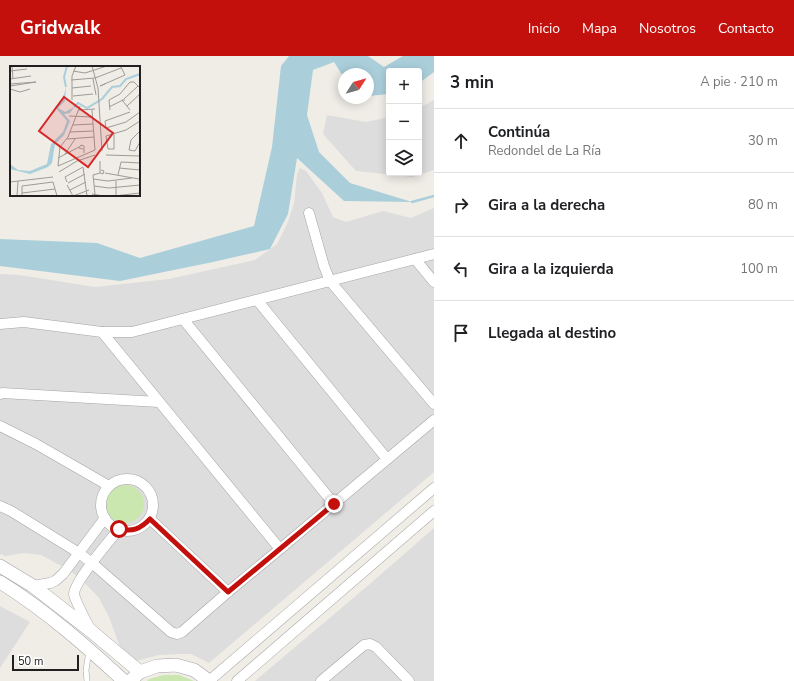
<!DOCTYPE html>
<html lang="es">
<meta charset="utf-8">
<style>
body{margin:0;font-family:"Nunito Sans",sans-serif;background:#f2f2f2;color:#202124}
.controls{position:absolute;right:12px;top:12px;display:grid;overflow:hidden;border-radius:4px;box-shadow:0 2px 10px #0003}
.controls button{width:36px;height:36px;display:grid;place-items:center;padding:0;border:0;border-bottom:1px solid #e0e0e0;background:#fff;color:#202124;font:20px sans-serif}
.compass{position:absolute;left:338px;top:12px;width:36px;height:36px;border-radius:50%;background:#fff;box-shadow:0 2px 10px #0003;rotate:54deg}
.scale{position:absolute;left:12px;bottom:10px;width:67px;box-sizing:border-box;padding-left:4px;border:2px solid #202020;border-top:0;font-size:11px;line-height:14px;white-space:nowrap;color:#202020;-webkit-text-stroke:3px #fff;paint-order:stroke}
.stop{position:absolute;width:12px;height:12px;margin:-9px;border:3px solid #c3100c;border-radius:50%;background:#fff}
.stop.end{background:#c3100c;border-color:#fff;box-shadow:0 1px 4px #0008}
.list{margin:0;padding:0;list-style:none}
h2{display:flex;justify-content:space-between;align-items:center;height:52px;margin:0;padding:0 16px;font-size:17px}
h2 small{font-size:13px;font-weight:400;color:#757577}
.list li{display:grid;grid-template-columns:26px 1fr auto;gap:12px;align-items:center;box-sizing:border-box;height:64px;padding:0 16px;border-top:1px solid #e0e0e0}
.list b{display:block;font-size:15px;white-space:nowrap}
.list p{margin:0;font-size:13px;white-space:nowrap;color:#757577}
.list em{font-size:13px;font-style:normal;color:#757577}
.icon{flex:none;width:22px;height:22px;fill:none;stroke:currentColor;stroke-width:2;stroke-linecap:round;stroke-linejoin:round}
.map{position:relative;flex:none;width:434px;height:625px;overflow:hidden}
header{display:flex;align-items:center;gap:24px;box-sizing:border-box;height:56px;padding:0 20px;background:#c3100c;color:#fff}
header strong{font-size:19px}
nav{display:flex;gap:22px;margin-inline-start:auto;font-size:14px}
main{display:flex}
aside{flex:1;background:#fff}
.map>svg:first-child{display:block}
.residential{fill:#dedddd}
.grass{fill:#cae7b0}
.water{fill:#aacfdb}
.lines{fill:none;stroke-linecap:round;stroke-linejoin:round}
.stream{stroke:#aacfdb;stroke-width:2.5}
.service-casing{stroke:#a4a4a4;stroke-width:6}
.minor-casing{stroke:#a4a4a4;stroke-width:11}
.tertiary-casing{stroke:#a4a4a4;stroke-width:14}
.service{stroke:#fff;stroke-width:5}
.minor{stroke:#fff;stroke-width:10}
.tertiary{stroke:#fff;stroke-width:13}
.route{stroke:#c3100c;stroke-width:5}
.inset-river{fill:none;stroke:#aacfdb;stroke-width:2}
.inset-road{fill:none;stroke:#9d9b97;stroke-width:1}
.view{fill:#d62828;fill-opacity:0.15;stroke:#d62828;stroke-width:2}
.inset-edge{fill:none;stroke:#202020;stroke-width:2}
</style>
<header>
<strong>Gridwalk</strong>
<nav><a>Inicio</a><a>Mapa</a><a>Nosotros</a><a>Contacto</a></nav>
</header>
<main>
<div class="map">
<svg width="434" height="625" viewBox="0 0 434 625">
<rect width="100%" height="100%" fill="#f0ede7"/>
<g class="residential">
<path d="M434 44V114L412 121 356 115 323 78 327 59 366 66 389 61V117H419V52Z"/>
<path d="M300 112 306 115 322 137 333 161 346 166 383 155 411 162 434 152V416L209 607 191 598H178L159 599 136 605 120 591 109 561 99 542 81 523 67 513 41 499 24 497 5 500 0 498V218L19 219 95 231 169 223 255 204 277 188 287 168 294 148 297 118Z"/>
<path d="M434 472V625H255L371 527Z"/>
<path d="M0 550 30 566 0 612Z"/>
</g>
<g class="grass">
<circle cx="125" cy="448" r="19"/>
<path d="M164 619H179L194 625H147L149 623Z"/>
</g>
<path class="water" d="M289 0H368L384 11 403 0H434V16L419 27V15H389V38L368 40V18H344V22L334 6 313 14 307 59 319 96 350 127 412 146 344 145 297 102 288 158 270 193 213 206 120 225 0 210V183L97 187 140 202 254 170 272 91 281 10Z"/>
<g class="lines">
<path class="stream" d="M412 146 434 140"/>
<g class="service-casing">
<path id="service" d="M87 625 86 614 89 595"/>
</g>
<g class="minor-casing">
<g id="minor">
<path d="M309 157 324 210 330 225 434 348"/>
<path d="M415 203 434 226"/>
<path d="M257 244 387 403"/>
<path d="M183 263 334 448"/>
<path d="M0 268 24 266 102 276H132L434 198"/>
<path d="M102 276 280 493"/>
<path d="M0 338 2 337 159 346"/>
<path d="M0 370 36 388 109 430"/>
<circle cx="127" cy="449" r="26"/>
<path d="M0 450 11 455 79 497 92 507 171 576 177 578 182 576 228 536 280 493 434 364"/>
<path d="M150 463 228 536"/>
<path d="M33 530 50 527 55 525 63 518 105 462"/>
<path d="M91 575C87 567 75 545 74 538 74 526 110 484 119 473"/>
<path d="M209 625 434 432"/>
<path d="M237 625 434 455"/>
<path d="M321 625 364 589 370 588 376 591 409 625"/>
</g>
</g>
<g class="tertiary-casing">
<g id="tertiary">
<path d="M0 510 33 530 91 575 140 616"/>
<path d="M0 526C45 554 85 589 124 625"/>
<path d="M130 625 140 616 157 610 176 609 194 614 209 625"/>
</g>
</g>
<use href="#service" class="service"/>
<use href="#minor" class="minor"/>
<use href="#tertiary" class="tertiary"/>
</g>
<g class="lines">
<path class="route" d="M119 473C133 476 140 473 150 463L228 536 334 448"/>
</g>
<g transform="translate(10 10)">
<rect width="130" height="130" fill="#f0ede7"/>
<path d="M56 21 55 35 48 42 55 46 64 41 60 47 54 48 60 55 54 69 45 78 42 97 38 101 20 108 0 103V98L8 104 20 105 37 98 41 78 53 66 57 55 45 41 52 36Z" fill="#aacfdb"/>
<path class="inset-river" d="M56 21 54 11 57 0M64 41 68 37 77 42 92 33 102 21 110 20 116 13 130 8"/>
<path class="inset-road" d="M2 0 3 13M82 0 88 22 92 85M0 5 17 3M63 5 75 7 97 0M0 13 21 10M83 13 86 29M61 14 85 12 111 2M0 18 26 16 0 20M95 18 90 20 115 9 111 1M62 22 81 20M0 23 10 26 20 23M63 30 83 28M114 33 128 20M62 34V10L66 0M115 34H112L120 44M70 40 58 71 50 81 48 100 85 84 82 44M117 40 130 28M99 41 113 34M69 44 85 43M100 44 99 34 110 28 120 16H124L130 22M120 46 95 55 96 62 116 56 130 46M59 50 82 51M63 59 83 58M130 65 121 74 119 84 125 85 130 76M60 66 83 65M104 68V83H98L96 70 116 64 130 55M57 73 84 71M73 83 69 82 71 79 74 80V87M55 88 65 73M96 89 130 90M48 92 69 81M90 95V107L93 108 94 105 91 104M109 102 130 104M49 106 67 95 85 89M95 107 129 113M108 109 111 96 130 97M83 113 98 115 122 112M0 116 43 111M57 116 55 111 73 101 77 130M58 117 75 108M57 119 63 130M84 120 99 122 130 119M60 124 76 116M12 127 45 123M82 128 94 130M85 128 83 109 90 107M106 129V115M7 130 8 115M12 130V120L43 116 47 130M63 130 79 124M104 130 130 127"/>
<path class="view" d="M54 31 103 67 78 101 29 65Z"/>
<rect width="130" height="130" class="inset-edge"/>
</g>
</svg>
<div class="controls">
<button>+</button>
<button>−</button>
<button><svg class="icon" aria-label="layers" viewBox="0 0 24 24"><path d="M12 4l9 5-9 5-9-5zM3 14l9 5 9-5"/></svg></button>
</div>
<svg class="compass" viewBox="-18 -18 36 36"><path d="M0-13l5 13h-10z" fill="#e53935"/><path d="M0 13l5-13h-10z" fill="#757577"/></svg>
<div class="scale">50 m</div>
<div class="stop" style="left:119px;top:473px"></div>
<div class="stop end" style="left:334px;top:448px"></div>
</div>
<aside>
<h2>3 min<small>A pie · 210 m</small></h2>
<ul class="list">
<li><svg class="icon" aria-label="ahead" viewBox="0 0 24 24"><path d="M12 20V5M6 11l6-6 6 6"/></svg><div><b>Continúa</b><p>Redondel de La Ría</p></div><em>30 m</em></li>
<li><svg class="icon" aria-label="right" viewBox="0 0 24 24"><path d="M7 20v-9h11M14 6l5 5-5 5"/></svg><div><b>Gira a la derecha</b></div><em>80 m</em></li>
<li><svg class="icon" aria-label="left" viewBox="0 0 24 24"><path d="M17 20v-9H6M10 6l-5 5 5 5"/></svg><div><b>Gira a la izquierda</b></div><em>100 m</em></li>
<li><svg class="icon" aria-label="arrive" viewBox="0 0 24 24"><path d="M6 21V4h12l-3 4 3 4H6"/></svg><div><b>Llegada al destino</b></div></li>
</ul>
</aside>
</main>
